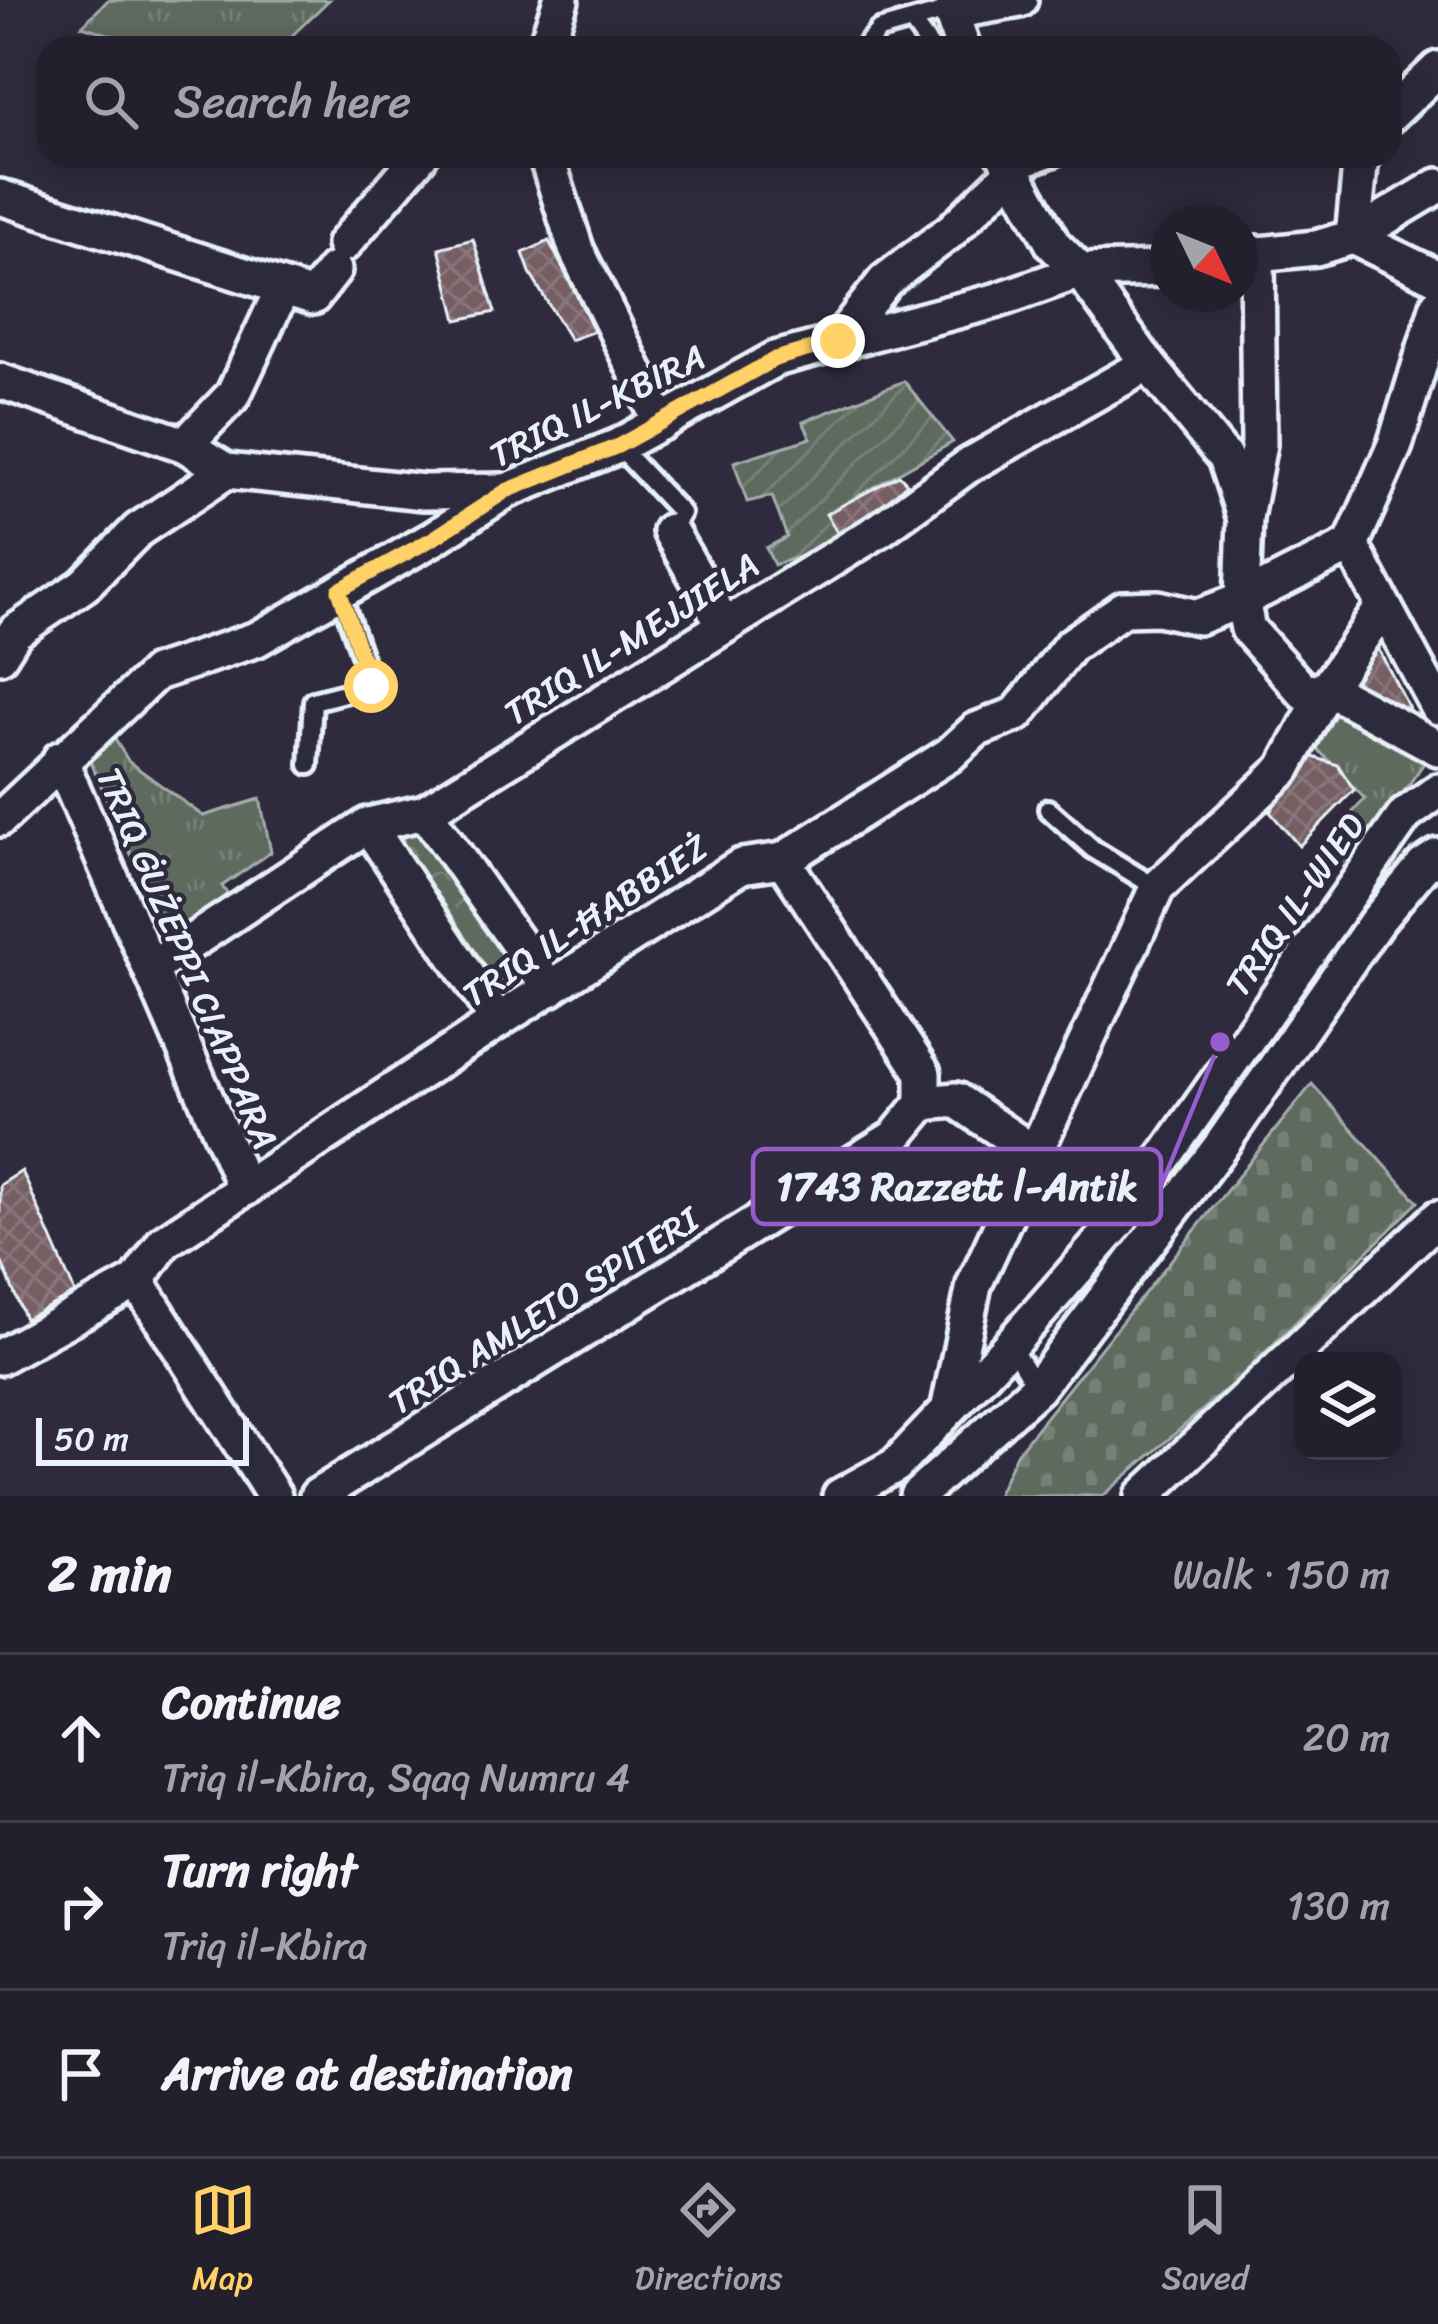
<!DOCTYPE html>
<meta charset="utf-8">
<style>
body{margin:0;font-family:Sriracha,sans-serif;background:#2f2d3a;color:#f1f3f6}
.controls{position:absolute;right:36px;bottom:36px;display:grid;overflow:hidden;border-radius:24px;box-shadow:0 6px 30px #0003}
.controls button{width:108px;height:108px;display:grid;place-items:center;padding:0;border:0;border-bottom:3px solid #403e4a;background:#23202e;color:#f1f3f6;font:60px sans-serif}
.compass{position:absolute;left:1150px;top:204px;width:108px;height:108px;border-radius:50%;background:#23202e;box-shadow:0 6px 30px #0003;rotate:133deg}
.scale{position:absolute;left:36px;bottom:30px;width:213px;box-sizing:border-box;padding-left:12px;border:6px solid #e8f1f8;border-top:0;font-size:33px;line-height:42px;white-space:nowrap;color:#e8f1f8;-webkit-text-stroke:9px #2f2a3d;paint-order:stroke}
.stop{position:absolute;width:36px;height:36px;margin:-27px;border:9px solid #ffd166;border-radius:50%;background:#fff}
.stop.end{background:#ffd166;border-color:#fff;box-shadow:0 3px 12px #0008}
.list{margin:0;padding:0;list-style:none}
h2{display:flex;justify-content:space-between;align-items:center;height:156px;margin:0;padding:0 48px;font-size:51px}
h2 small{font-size:39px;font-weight:400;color:#a3a3aa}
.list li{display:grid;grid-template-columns:78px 1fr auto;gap:36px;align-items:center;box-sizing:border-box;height:168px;padding:0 48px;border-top:3px solid #403e4a}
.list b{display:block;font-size:45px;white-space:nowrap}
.list p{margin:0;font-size:39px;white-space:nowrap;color:#a3a3aa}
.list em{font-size:39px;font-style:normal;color:#a3a3aa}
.icon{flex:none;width:66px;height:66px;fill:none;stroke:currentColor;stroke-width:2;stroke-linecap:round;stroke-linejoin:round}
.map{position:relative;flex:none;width:1438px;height:1496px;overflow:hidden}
.search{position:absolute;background:#23202e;box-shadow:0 6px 30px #0003;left:36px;right:36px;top:36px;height:132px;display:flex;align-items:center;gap:30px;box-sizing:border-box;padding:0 42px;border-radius:36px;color:#a3a3aa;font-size:45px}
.sheet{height:660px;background:#23202e}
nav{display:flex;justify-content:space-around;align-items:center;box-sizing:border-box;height:168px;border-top:3px solid #403e4a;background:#23202e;font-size:33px;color:#a3a3aa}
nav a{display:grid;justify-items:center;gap:6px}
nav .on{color:#ffd166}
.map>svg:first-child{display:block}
.grass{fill:url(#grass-tufts);stroke:#a3aeac;stroke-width:3}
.forest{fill:url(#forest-crowns);stroke:#a3aeac;stroke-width:3}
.cemetery{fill:url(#cemetery-stones);stroke:#a3aeac;stroke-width:3}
.garden{fill:url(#garden-furrows);stroke:#a3aeac;stroke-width:3}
.building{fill:url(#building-cross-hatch);stroke:#e8f1f8;stroke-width:3}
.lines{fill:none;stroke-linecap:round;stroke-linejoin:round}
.lane-casing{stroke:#e8f1f8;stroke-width:26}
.street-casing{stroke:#e8f1f8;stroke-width:42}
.lane{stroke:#2f2a3d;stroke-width:16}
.street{stroke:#2f2a3d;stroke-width:33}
.route{stroke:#ffd166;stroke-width:15}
.labels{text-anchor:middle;stroke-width:9;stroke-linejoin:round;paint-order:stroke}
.street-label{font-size:36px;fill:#e8f1f8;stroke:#2f2a3d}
.leader{fill:none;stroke:#965dcd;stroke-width:4.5}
.callout-dot{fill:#965dcd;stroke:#2f2a3d;stroke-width:4.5}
.callout{fill:#2f2a3d;stroke:#965dcd;stroke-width:4.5}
.callout-label{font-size:39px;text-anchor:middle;font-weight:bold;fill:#e8f1f8}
</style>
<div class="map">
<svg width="1438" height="1496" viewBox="0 0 1438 1496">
<defs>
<pattern id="grass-tufts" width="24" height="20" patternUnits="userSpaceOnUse" patternTransform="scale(3)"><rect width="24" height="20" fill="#5e6a5f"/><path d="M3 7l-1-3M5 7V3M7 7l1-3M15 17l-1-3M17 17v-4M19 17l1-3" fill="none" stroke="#758077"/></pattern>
<pattern id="forest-crowns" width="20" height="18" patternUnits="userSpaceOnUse" patternTransform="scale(3)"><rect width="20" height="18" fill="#5e6a5f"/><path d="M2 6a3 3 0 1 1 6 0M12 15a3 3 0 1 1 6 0" fill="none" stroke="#758077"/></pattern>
<pattern id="cemetery-stones" width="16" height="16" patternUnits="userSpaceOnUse" patternTransform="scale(3)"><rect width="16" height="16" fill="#5e6a5f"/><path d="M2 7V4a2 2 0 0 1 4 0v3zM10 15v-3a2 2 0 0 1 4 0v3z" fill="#758077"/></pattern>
<pattern id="garden-furrows" width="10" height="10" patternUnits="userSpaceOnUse" patternTransform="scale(3)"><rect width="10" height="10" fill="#5e6a5f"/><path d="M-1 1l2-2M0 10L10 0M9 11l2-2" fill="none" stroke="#758077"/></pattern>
<pattern id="building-cross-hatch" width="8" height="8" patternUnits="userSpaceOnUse" patternTransform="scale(3)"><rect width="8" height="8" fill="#755e64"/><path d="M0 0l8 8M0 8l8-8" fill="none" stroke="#89767b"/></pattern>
</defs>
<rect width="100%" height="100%" fill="#2f2a3d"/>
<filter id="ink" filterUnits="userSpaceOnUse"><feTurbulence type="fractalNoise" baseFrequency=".00833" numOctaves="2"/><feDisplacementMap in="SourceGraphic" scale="24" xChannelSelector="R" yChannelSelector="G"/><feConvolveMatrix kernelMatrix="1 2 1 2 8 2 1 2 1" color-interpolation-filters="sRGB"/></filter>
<g filter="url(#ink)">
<g class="grass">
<path d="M108 0H329L279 48H153L82 26Z"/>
<path d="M1333 699 1431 753 1348 871 1319 848 1365 799 1311 742Z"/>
<path d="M111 733 129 762 203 816 260 799 271 852 222 886 232 901 170 943 87 754Z"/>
</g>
<path class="forest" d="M420 826 523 970 514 993 495 991 402 851 404 828Z"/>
<path class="cemetery" d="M1312 1084 1418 1202 1236 1381 1103 1496H997L1016 1454Z"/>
<path class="garden" d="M904 381 953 442 827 514 843 542 774 565 766 548 787 537 772 496 747 502 734 462 811 438 803 422Z"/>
<g class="building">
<path d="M473 239 495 312 457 320 439 248Z"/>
<path d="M549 241 595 331 570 340 531 275 523 253Z"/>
<path d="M899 475 907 483 843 542 826 514Z"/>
<path d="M1371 635 1420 729 1341 693Z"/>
<path d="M1307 755 1338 765 1354 790 1299 846 1270 812Z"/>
<path d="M22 1171 75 1293 25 1319 0 1258V1185Z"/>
</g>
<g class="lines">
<g class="lane-casing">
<g id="lane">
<path d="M913 23 931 48"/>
<path d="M863 48 879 30 950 10"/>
<path d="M1012 172 1056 156"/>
<path d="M618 446 681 513 670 531"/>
<path d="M309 765 313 701 372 686 339 590"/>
<path d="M1048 809 1093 849 1157 888"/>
<path d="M1010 1345 1037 1388"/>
</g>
</g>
<g class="street-casing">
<g id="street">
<path d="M545 48 561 0"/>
<path d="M963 48 951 12 1020 0"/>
<path d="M1390 115 1438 69"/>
<path d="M546 156 576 249 661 423"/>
<path d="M1005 156 1053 244 1080 271 1148 364 1225 458 1244 516"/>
<path d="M0 197 313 297 334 270"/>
<path d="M1353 237 1438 278"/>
<path d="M1353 237 1361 156"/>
<path d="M344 244 420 156"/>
<path d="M1257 253 1259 444 1245 518 1242 600 1248 629 1305 693 1327 688"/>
<path d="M1240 256 1316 248 1353 237 1438 186"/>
<path d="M838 341 885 281 951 231 1012 172"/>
<path d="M0 381 185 445 227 471 424 492 506 491"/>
<path d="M185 445 233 395 283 288"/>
<path d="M670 531 724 625"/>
<path d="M1351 545 1395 445 1438 305"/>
<path d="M1351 545 1438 707"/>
<path d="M0 656 15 632 84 585 138 530 227 471"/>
<path d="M1327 688 1438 748"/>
<path d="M60 759 245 1189"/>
<path d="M425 812 550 989"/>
<path d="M0 819 156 673 257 639 434 538 506 491 618 446 775 359 995 301 1080 271 1168 269"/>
<path d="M368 825 498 1021"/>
<path d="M783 860 923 1073V1103"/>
<path d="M152 968 368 825 425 812 881 529 969 465 1148 364"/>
<path d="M923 1103 956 1100 1034 1153"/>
<path d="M137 1281 274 1496"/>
<path d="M0 1357 137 1281 164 1242 498 1021 741 866 783 860 949 755 976 730 1017 714 1070 646 1123 609 1158 608 1198 617 1242 600 1351 545"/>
<path d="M949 1406 974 1285 1157 888 1284 769 1327 688 1382 608"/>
<path d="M317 1496 895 1137 923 1103"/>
<path d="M840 1496 896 1465 1010 1345 1120 1220 1405 815 1438 791"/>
<path d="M917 1496 1037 1388 1220 1147 1376 922 1423 866 1438 856"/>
<path d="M1143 1496 1438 1218"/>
</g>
</g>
<use href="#lane" class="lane"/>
<use href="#street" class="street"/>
</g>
</g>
<g class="lines" filter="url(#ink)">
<path class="route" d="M371 686 339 590 434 538 506 491 618 446 775 359 838 341"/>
</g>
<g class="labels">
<g class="street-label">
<text transform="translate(597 405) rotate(-26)" y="13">TRIQ IL-KBIRA</text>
<text transform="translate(631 638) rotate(-32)" y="13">TRIQ IL-MEJJIELA</text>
<text transform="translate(1294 904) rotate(-55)" y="13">TRIQ IL-WIED</text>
<text transform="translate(585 920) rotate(-33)" y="13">TRIQ IL-ĦABBIEŻ</text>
<text transform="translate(188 958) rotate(67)" y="13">TRIQ ĠUŻEPPI CIAPPARA</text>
<text transform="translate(543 1310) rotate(-32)" y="13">TRIQ AMLETO SPITERI</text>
</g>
</g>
<path class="leader" d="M1220 1042L1161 1186"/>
<circle class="callout-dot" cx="1220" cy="1042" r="12"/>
<rect class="callout" x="753" y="1149" width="408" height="75" rx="12"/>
<g class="callout-label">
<text x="957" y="1200">1743 Razzett l-Antik</text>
</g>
</svg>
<div class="controls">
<button><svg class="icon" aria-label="layers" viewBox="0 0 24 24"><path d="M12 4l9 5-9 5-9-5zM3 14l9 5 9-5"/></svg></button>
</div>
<svg class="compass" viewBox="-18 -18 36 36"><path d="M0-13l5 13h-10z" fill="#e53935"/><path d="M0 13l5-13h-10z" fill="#a3a3aa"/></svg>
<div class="scale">50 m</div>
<div class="stop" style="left:371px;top:686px"></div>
<div class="stop end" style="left:838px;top:341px"></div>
<div class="search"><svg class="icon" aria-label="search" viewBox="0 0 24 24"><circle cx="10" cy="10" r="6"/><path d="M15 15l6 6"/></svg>Search here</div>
</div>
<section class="sheet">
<h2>2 min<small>Walk · 150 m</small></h2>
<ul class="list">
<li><svg class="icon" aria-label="ahead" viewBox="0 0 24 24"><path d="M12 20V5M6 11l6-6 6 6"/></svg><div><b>Continue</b><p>Triq il-Kbira, Sqaq Numru 4</p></div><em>20 m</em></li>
<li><svg class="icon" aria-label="right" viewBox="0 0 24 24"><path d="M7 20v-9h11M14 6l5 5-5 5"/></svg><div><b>Turn right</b><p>Triq il-Kbira</p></div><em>130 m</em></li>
<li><svg class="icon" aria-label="arrive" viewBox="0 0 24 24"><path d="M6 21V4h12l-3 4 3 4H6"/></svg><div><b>Arrive at destination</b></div></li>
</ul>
</section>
<nav>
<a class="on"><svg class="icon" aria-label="map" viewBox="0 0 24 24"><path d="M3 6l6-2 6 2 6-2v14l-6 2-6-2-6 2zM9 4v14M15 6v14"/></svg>Map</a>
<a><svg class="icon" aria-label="directions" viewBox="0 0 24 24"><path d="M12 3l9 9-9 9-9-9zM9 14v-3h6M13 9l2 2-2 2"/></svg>Directions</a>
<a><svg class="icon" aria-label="saved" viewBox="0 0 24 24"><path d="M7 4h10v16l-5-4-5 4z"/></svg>Saved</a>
</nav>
